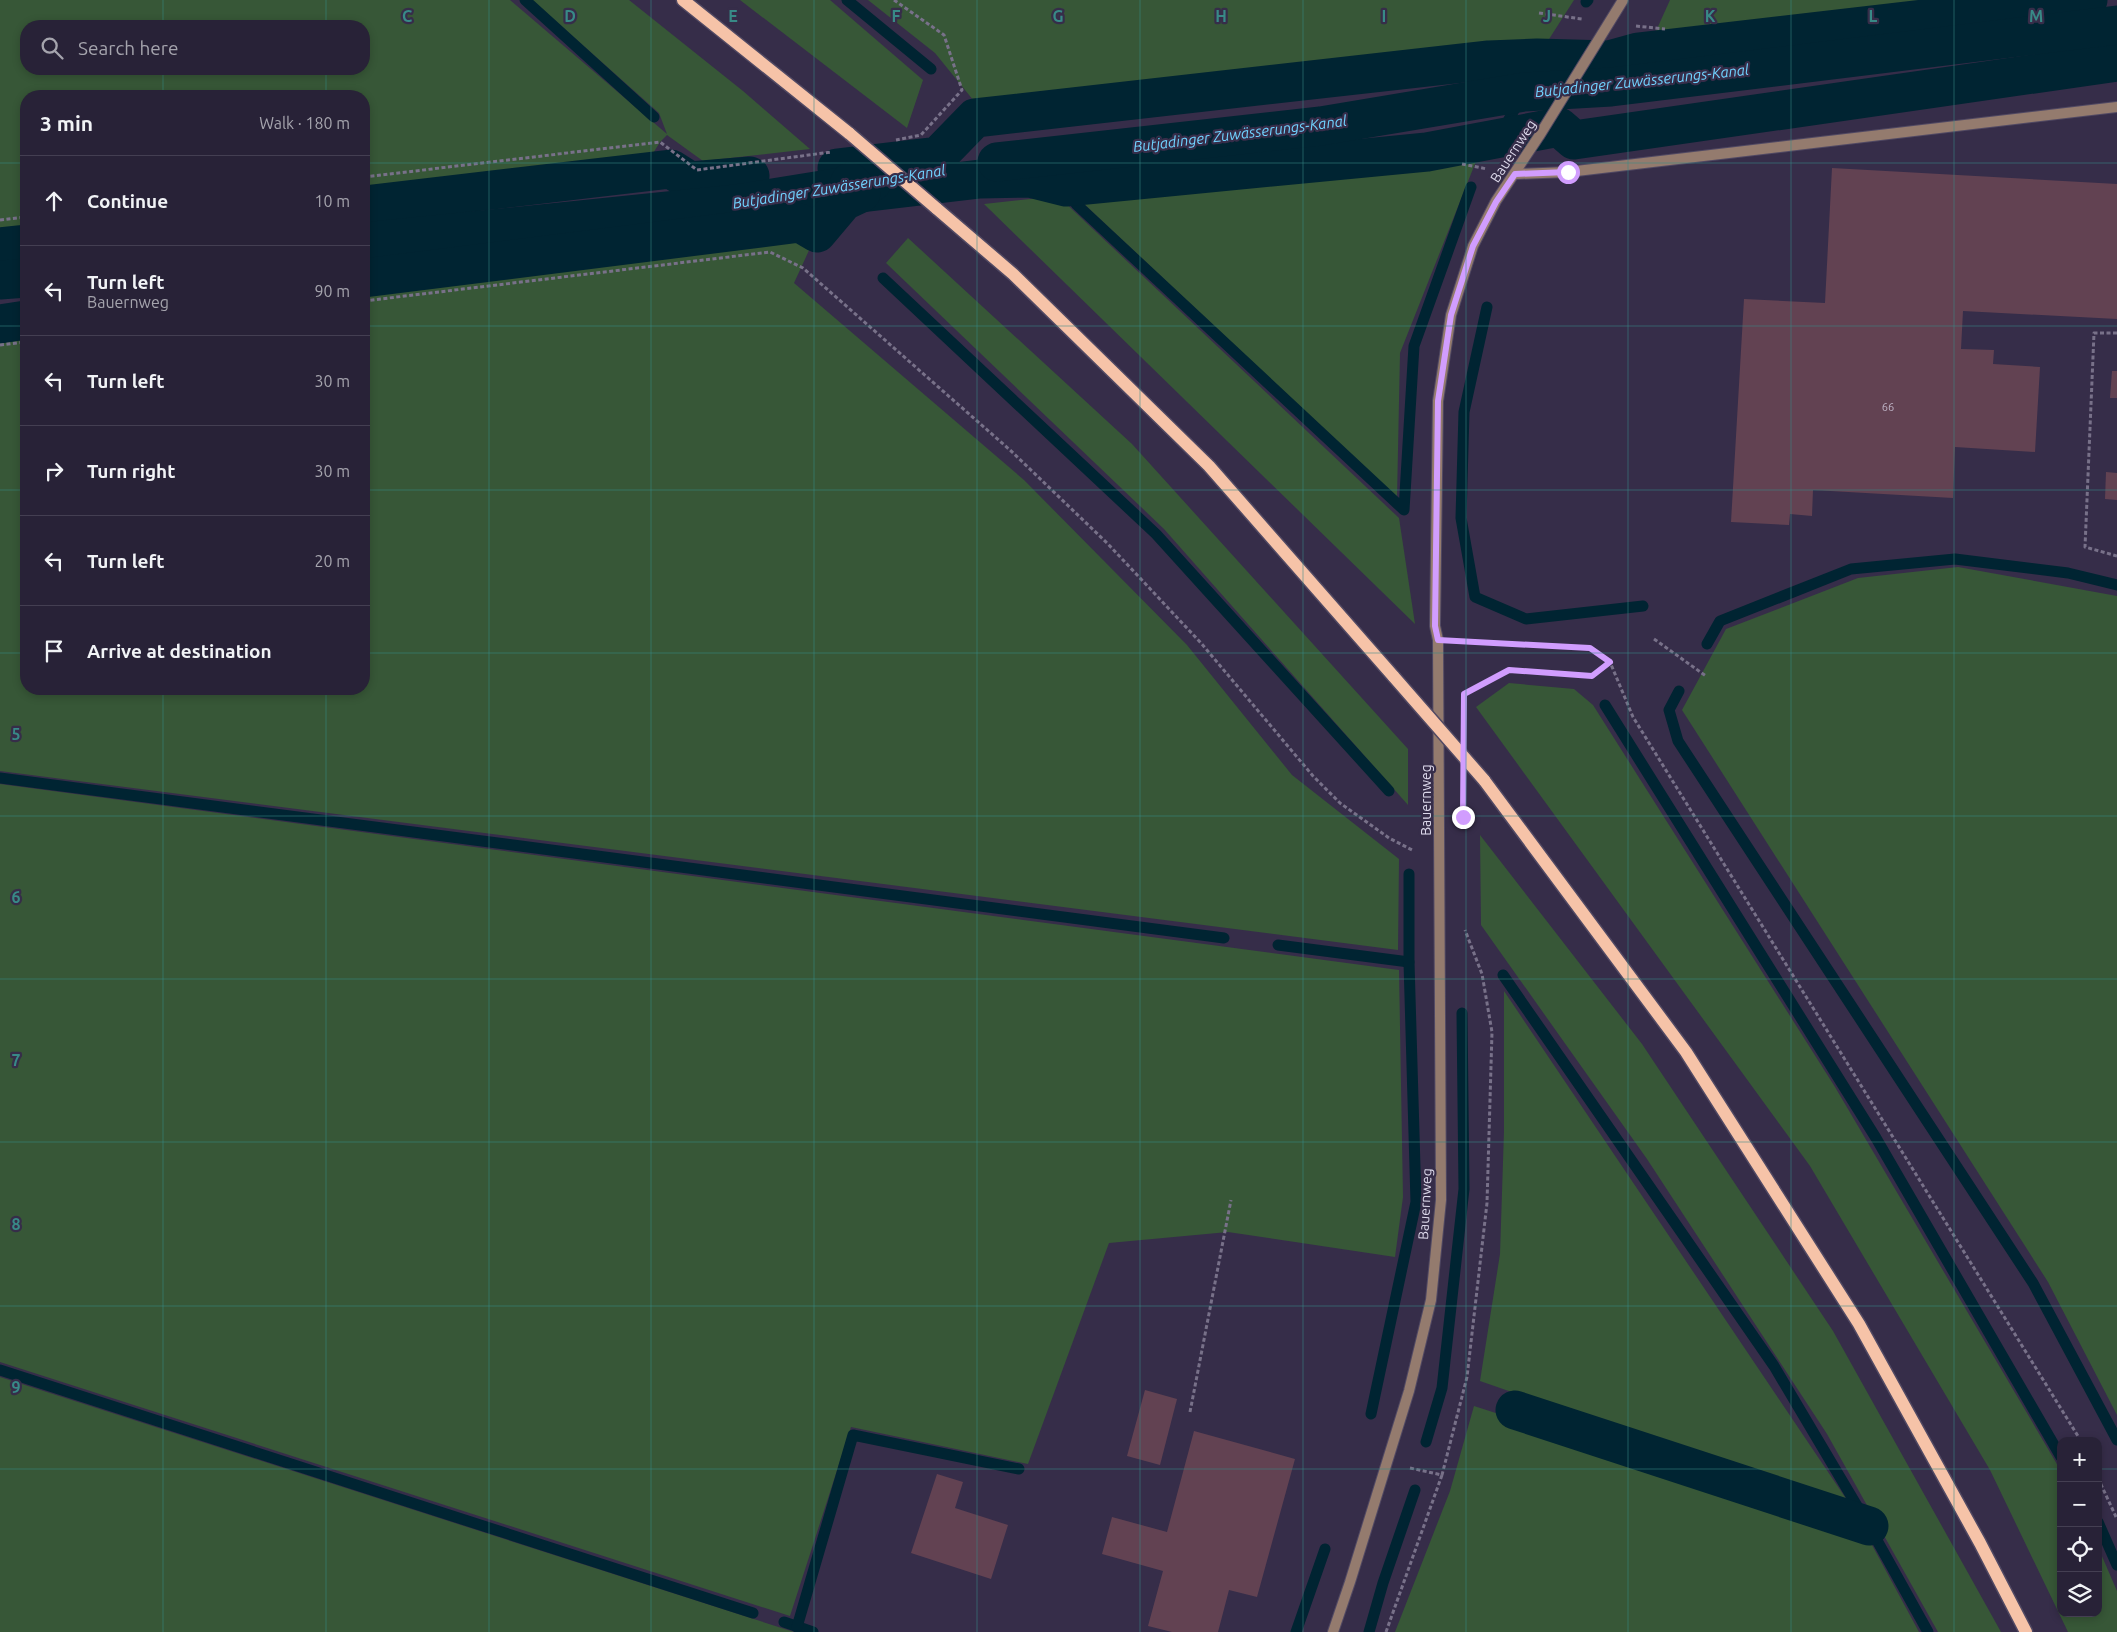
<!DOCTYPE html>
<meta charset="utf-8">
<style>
body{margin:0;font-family:Ubuntu,sans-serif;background:#302a3f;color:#f1f3f6}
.controls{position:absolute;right:15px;bottom:15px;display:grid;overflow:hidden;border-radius:10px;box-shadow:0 2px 8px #0003}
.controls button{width:45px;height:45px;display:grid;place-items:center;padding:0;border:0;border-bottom:1px solid #443f52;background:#282237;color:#f1f3f6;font:25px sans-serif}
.stop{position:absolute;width:15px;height:15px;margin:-11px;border:4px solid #d19dfe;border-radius:50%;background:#fff}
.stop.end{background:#d19dfe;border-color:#fff;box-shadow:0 1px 5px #0008}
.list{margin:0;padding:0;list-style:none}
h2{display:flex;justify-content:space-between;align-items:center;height:65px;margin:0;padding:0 20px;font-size:21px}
h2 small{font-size:16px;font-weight:400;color:#a5a4ad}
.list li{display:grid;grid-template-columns:32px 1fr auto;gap:15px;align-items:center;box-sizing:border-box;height:90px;padding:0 20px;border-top:1px solid #443f52}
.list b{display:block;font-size:19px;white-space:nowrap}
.list p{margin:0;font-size:16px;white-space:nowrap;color:#a5a4ad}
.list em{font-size:16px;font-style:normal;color:#a5a4ad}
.icon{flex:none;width:28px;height:28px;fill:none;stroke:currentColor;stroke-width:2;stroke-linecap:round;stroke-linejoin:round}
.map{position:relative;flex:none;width:2117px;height:1632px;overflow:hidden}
.search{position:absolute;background:#282237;box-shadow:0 2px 8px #0003;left:20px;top:20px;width:350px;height:55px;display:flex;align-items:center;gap:12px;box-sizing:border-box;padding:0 18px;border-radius:20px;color:#a5a4ad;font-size:19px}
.panel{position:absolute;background:#282237;box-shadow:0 2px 8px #0003;left:20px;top:90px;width:350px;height:605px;border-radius:20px}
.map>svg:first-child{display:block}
.green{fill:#375737;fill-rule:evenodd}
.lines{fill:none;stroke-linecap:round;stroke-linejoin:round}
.stream{stroke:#002432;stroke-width:11}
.canal{stroke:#002432;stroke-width:39}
.building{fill:#624252}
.lane-casing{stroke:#514963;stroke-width:12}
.street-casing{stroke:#514963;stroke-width:12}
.primary-casing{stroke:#514963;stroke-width:15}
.path{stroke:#787189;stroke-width:3;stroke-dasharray:4 2.5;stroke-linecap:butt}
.lane{stroke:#947b6e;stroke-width:10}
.street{stroke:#947b6e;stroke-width:10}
.primary{stroke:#f6c3a8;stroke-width:12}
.primary-bridge-casing{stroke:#514963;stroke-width:15;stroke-linecap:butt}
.primary-bridge{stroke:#f6c3a8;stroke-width:12}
.route{stroke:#d19dfe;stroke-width:6}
.grid{fill:none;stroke:#388a87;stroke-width:1;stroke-opacity:0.55}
.labels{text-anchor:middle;stroke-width:4.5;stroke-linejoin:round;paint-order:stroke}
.number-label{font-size:11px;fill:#beb3c5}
.street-label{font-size:14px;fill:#ddd9eb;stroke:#362d49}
.water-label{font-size:15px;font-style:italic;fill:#70d3ff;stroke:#362d49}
.grid-label{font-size:16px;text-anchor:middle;font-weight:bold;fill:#388a87;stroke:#362d49;stroke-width:4.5;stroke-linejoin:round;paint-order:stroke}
</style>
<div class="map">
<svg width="2117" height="1632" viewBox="0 0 2117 1632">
<rect width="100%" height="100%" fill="#362d49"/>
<g class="green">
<path d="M0 0H510L667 134 659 113 532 0H629L743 91 810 149 703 161 667 135 660 142 652 155 671 169 364 205V96H26V244L0 247ZM26 26H364V69H26Z"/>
<path d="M740 0H830L923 80 907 128Z"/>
<path d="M868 0H1574L1537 58 1489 60 975 118 978 106 935 53Z"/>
<path d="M1670 0H2088L1647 51Z"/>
<path d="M1484 141 1400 353 1397 498 1066 187 1427 152Z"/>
<path d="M1058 196 1399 518 1415 624 984 204Z"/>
<path d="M800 223 817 233 794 283 1024 480 1187 645 1292 775 1399 859 1398 950 0 771V324L26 320V689H364V278Z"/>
<path d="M908 238 1132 444 1408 749V805L1164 529 886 263Z"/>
<path d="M1958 567 2117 596V1415L2048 1282 1682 710 1726 629 1858 578Z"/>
<path d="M1509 683 1574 689 1593 705 1835 1087 2061 1471V1613H2098V1547L2117 1591V1632H2068L1990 1470 1810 1166 1476 707Z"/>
<path d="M0 784 1399 970 1403 1197 1395 1257 1228 1232 1109 1243 1028 1464 851 1427 790 1616 0 1362Z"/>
<path d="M1480 835 1642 1044 1833 1331 2001 1632H1938L1827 1434 1647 1159 1481 925Z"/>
<path d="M1504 991 1855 1512 1480 1381 1500 1254 1504 1131Z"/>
<path d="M0 1377 794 1632H0Z"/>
<path d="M1474 1406 1865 1532 1919 1632H1395L1450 1491Z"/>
</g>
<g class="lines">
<g class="stream">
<path d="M525 0 654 117"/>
<path d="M847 0 931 69"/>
<path d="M1586 2 1588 0"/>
<path d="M1496 143 1524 92"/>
<path d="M1076 204 1404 510 1414 346 1471 187"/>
<path d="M883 278 1156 534 1389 791"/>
<path d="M1487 307 1464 412 1461 518 1475 597 1526 619 1643 606"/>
<path d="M1707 644 1720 621 1851 569 1955 559 2068 573 2117 585"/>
<path d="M1679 691 1669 710 1678 741 2033 1283 2117 1440"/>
<path d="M1605 705 1876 1138 2061 1457"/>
<path d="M0 778 1224 938"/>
<path d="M1278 945 1409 962"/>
<path d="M1503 975 1774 1366 1869 1526 1928 1632"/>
<path d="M0 1370 753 1613"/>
<path d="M1371 1414 1416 1202 1409 962V874"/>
<path d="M1426 1442 1442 1388 1464 1189 1462 1013"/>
<path d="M2098 1522 2117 1565"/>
<path d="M784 1622 813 1632"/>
<path d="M797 1627 853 1435 1019 1469"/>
<path d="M1296 1632 1325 1549"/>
<path d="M1369 1632 1383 1583 1415 1490"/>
</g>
<g class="canal">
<path d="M2088 0 1638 52 1609 60 1537 58 1489 60 975 118 938 156 837 168 861 193 980 179 1030 178 1066 187 1427 152 1559 127 1574 140 2117 62"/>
<path d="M997 162 1321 126 1524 92 1611 87 2117 25"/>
<path d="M364 205 671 169 690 181 750 176"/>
<path d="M364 242 736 204 872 182"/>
<path d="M0 247 26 244"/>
<path d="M364 278 800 223 817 233 844 201 861 193 850 182"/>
<path d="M0 280 26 278"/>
<path d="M0 324 26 320"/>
<path d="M1515 1410 1869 1526"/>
</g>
</g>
<g class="building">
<path d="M1832 168 2117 184V319L1963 311 1961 349 1994 350 1993 364 2040 367 2035 452 1955 447 1953 498 1813 490 1812 516 1790 514 1789 525 1731 522 1744 299 1825 303Z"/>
<path d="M2112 371H2117V398H2110Z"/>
<path d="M2106 472 2117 473V500L2105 499Z"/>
<path d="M1145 1390 1177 1399 1160 1465 1127 1456Z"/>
<path d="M1194 1431 1295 1459 1257 1597 1229 1590 1218 1632H1172L1148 1626 1163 1571 1102 1554 1112 1517 1167 1532Z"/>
<path d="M937 1474 963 1482 955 1508 1008 1525 991 1579 911 1553Z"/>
</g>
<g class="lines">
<g class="lane-casing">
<path id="lane" d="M1515 174 1568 172 2117 107"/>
</g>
<g class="street-casing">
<path id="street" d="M1333 1632 1350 1582 1409 1391 1431 1300 1441 1200 1438 640 1435 626 1438 401 1451 315 1473 246 1496 201 1539 136 1623 0"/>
</g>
<g class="primary-casing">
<g id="primary">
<path d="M683 0 850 134"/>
<path d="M936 208 1013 274 1209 466 1394 677"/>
<path d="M1484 780 1686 1052 1859 1324 1980 1543 2026 1632"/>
</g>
</g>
<g class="path">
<path d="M894 0 944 35 962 90 921 135 896 140"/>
<path d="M1539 13 1582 19"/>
<path d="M1636 26 1665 29"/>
<path d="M1462 164 1487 169"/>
<path d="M364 177 660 142 697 170 831 152"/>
<path d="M0 220 26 217"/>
<path d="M364 301 770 252 803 268 1010 450 1108 544 1201 643 1313 776 1340 803 1389 838 1414 851"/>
<path d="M2117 333H2094L2085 547 2117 556"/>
<path d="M0 345 26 342"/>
<path d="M1654 639 1706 676"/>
<path d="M1462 641 1590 649 1610 662 1633 717 2081 1441"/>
<path d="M1464 696V694L1509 671 1592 676 1610 662"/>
<path d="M1190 1412 1231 1200"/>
<path d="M1410 1468 1442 1475 1467 1377 1487 1203 1492 1032 1482 974 1465 930"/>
<path d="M2098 1478 2117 1519"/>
<path d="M1386 1632 1442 1475"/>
</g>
<use href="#lane" class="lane"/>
<use href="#street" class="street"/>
<use href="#primary" class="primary"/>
<g class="primary-bridge-casing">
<g id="primary-bridge">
<path d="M850 134 936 208"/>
<path d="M1394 677 1484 780"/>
</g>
</g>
<use href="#primary-bridge" class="primary-bridge"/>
</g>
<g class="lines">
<path class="route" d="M1463 817 1464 694 1509 670 1592 676 1610 662 1590 648 1438 640 1435 626 1438 401 1451 315 1473 246 1496 202 1515 174 1568 172"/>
</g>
<path class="grid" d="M163 0V26M326 0V26M489 0V1632M651 0V1632M814 0V1632M977 0V1632M1140 0V1632M1303 0V1632M1466 0V1632M1628 0V1632M1791 0V1632M1954 0V1632M163 69V96M326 69V96M0 163H26M364 163H2117M0 326H26M364 326H2117M0 490H26M364 490H2117M0 653H26M364 653H2117M163 689V1632M326 689V1632M0 816H2117M0 979H2117M0 1142H2117M0 1306H2117M0 1469H2061M2098 1469H2117"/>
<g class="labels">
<g class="number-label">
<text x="1888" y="411">66</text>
</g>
<g class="street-label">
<text transform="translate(1513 151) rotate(-57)" y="5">Bauernweg</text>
<text transform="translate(1426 800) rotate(-90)" y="5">Bauernweg</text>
<text transform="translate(1425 1204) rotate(-87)" y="5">Bauernweg</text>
</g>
<g class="water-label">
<text transform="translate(1642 81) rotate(-6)" y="5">Butjadinger Zuwässerungs-Kanal</text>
<text transform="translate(1240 134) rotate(-7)" y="5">Butjadinger Zuwässerungs-Kanal</text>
<text transform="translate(839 187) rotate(-9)" y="5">Butjadinger Zuwässerungs-Kanal</text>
</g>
</g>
<g class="grid-label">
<text x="407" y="22">C</text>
<text x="570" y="22">D</text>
<text x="733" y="22">E</text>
<text x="896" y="22">F</text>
<text x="1058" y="22">G</text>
<text x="1221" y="22">H</text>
<text x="1384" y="22">I</text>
<text x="1547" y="22">J</text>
<text x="1710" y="22">K</text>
<text x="1873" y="22">L</text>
<text x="2036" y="22">M</text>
<text x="16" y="740">5</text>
<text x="16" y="903">6</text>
<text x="16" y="1066">7</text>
<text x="16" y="1230">8</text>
<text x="16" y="1393">9</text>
</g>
</svg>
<div class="controls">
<button>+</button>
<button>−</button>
<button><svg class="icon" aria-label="locate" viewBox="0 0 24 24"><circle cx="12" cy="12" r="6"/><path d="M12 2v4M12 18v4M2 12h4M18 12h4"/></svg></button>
<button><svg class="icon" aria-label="layers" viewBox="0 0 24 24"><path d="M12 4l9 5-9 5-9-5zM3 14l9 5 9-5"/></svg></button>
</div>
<div class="stop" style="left:1568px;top:172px"></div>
<div class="stop end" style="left:1463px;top:817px"></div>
<div class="search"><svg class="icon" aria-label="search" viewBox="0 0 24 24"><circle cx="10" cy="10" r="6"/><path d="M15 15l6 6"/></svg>Search here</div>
<section class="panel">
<h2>3 min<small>Walk · 180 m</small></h2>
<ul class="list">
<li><svg class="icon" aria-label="ahead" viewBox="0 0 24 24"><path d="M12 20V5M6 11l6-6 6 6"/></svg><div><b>Continue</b></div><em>10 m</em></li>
<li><svg class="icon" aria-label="left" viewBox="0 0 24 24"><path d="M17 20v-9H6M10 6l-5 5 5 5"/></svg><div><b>Turn left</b><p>Bauernweg</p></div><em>90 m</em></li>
<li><svg class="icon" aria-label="left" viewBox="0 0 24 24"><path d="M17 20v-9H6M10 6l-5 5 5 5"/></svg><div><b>Turn left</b></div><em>30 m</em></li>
<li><svg class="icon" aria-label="right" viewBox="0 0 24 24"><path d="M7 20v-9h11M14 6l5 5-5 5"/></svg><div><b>Turn right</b></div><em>30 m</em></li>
<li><svg class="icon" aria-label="left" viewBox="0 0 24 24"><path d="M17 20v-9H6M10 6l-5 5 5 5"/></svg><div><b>Turn left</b></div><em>20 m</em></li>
<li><svg class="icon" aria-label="arrive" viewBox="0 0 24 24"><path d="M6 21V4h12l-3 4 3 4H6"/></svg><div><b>Arrive at destination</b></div></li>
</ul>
</section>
</div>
